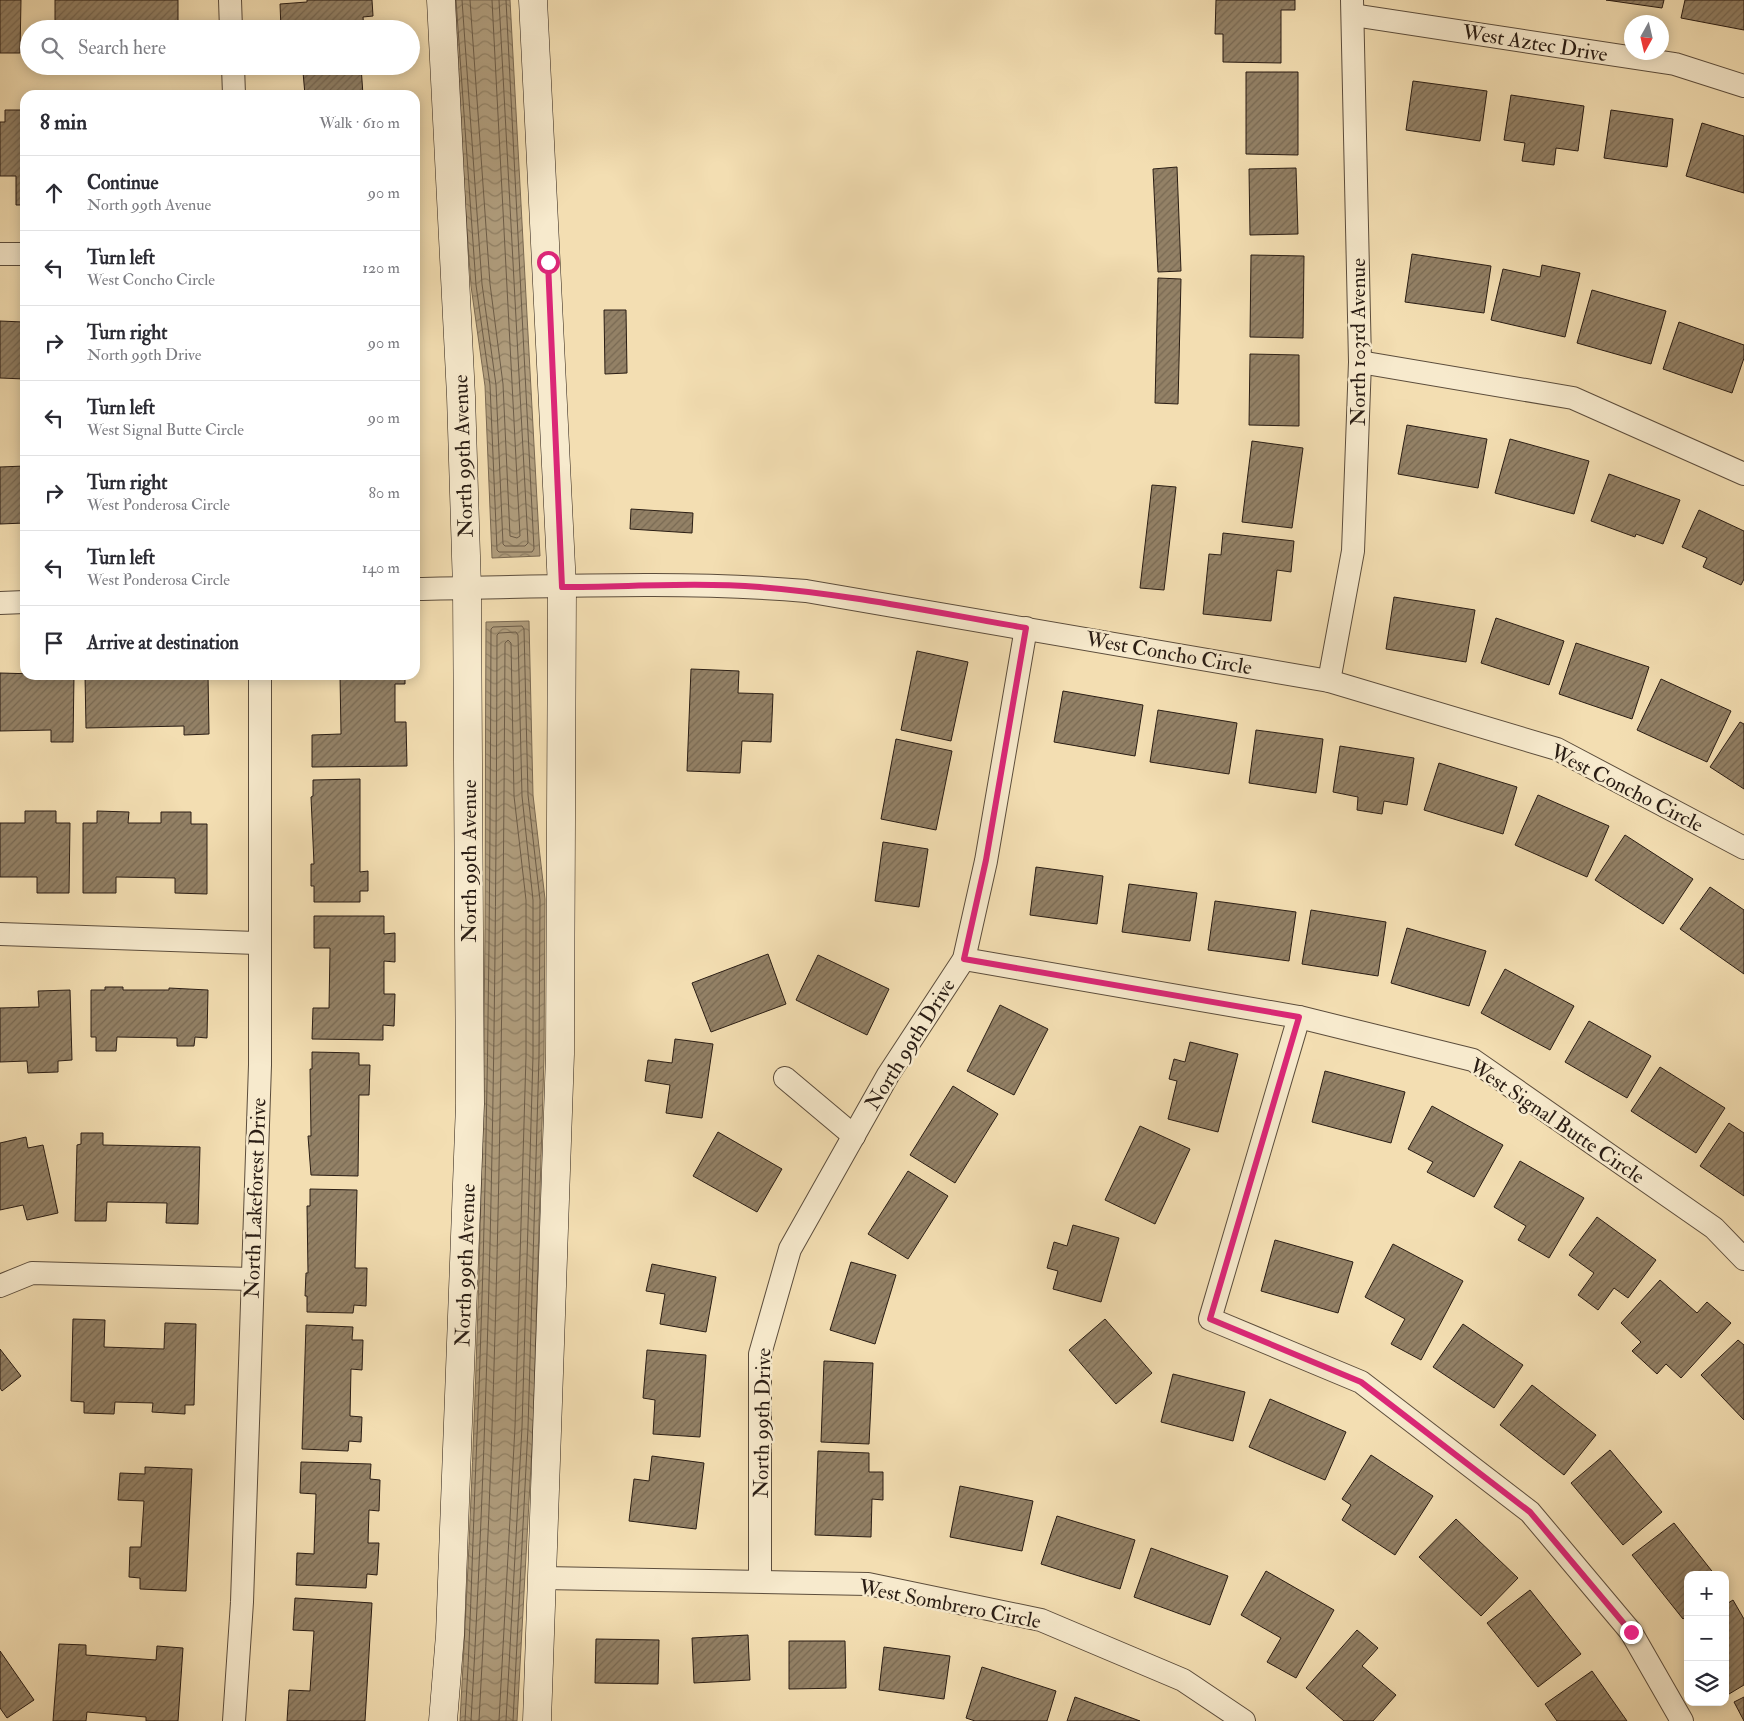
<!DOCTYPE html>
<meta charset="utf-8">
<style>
body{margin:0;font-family:"IM FELL Double Pica",serif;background:#f7f7f7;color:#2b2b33}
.controls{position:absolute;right:15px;bottom:15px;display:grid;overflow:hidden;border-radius:10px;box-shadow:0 2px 12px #0003}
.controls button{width:45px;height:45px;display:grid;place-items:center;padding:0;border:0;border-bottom:1px solid #e1e1e2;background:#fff;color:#2b2b33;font:25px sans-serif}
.compass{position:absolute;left:1624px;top:15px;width:45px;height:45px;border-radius:50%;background:#fff;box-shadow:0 2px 12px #0003;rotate:188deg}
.stop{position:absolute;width:15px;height:15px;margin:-11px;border:4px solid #db2777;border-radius:50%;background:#fff}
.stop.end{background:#db2777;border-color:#fff;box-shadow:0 1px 5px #0008}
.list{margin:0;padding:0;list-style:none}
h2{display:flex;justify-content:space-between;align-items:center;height:65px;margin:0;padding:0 20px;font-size:21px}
h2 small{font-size:16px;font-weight:400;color:#7c7c81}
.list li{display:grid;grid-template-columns:32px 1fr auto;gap:15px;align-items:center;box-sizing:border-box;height:75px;padding:0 20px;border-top:1px solid #e1e1e2}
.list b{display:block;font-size:19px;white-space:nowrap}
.list p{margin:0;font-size:16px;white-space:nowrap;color:#7c7c81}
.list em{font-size:16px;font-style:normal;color:#7c7c81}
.icon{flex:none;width:28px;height:28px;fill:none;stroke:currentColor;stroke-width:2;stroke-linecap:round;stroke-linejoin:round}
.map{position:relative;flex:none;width:1744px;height:1721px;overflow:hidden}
.search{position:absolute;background:#fff;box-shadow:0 2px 12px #0003;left:20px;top:20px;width:400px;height:55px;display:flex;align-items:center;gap:12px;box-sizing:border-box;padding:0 18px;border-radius:28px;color:#7c7c81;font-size:19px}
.panel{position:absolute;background:#fff;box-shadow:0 2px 12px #0003;left:20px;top:90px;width:400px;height:590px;border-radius:15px}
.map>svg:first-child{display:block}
.water{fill:url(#water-waves);stroke:#7a6952}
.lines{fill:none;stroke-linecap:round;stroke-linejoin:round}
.shore{stroke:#6c5c48;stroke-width:1}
.building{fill:url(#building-hatch);stroke:#2a1d14}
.street-casing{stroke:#5c4d3c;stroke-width:24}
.secondary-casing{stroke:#2a1d14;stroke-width:29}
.street{stroke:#f7eacd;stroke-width:22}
.secondary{stroke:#f7eacd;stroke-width:28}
.route{stroke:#db2777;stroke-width:6}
.labels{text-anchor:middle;stroke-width:5;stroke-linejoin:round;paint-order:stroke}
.street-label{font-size:21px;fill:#2a1d14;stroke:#f7eacd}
</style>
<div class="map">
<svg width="1744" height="1721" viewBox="0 0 1744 1721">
<defs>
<pattern id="water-waves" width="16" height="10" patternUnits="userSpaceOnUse" patternTransform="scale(1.25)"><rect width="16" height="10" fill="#af9c7c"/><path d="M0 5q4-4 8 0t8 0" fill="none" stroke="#8f7f64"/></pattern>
<pattern id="building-hatch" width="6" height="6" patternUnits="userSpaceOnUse" patternTransform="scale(1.25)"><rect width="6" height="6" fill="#938166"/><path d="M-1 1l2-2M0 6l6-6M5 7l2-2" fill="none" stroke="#786953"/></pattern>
</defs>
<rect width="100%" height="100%" fill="#f3deb2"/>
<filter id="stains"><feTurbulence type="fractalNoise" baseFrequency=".004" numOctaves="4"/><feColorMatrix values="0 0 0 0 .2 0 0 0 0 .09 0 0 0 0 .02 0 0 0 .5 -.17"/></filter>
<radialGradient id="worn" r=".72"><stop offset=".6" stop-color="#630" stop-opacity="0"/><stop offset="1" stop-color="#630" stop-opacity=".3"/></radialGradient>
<g class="water">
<path d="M451 0H510L540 556 492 558 485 386 471 286Z"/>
<path d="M529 621 533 795 545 899 544 1057 533 1428 517 1721H460C473 1491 481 1261 484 1031 486 894 485 758 486 622Z"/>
</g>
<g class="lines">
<g class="shore">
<path d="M456 0 476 285 490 385 497 550 499 552H532L534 549 506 0"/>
<path d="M462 0 482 284 496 385 503 544 505 546H525L528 543 499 0"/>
<path d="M470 0 490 284 503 384 510 536 517 538 520 536 492 0"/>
<path d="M465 1721C470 1643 472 1564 475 1485 488 1200 490 915 491 629L493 627 522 626 524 629 528 795 540 900 539 1057 528 1428 513 1721"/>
<path d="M471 1721C492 1359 496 997 497 635L499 633 516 632 518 635 522 796 533 900V1056L522 1427 506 1721"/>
<path d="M479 1721C499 1362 503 1002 505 643L508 640 511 643 514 796 526 900V1056L515 1427 499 1721"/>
</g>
</g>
<g class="building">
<path d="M0 0H21L20 53H0Z"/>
<path d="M55 0H178V24L55 23Z"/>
<path d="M307 0H372L373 16 363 17 364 29H281L280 4 307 2Z"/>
<path d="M1216 0H1295V10H1281V63L1223 62V34H1215Z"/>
<path d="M1606 0H1664L1662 8Z"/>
<path d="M1685 0H1744V30L1681 18Z"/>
<path d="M283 66H361L363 95H305L303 72 283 74Z"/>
<path d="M1246 72H1298V155L1246 154Z"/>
<path d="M1413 81 1487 91 1480 141 1406 130Z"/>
<path d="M1511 95 1584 106 1578 151 1556 148 1554 165 1522 161 1525 143 1504 140Z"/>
<path d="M5 110H25V205H16V176H0V122H5Z"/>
<path d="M1611 110 1673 119 1667 167 1604 158Z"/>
<path d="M1702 123 1744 136V193L1686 176Z"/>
<path d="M1177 167 1181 271 1158 272 1153 169Z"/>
<path d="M1296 168 1298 234 1250 235 1249 169Z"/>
<path d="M1412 254 1491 266 1484 313 1405 302Z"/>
<path d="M1251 255 1304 256 1303 338 1250 337Z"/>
<path d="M1542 265 1580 273 1565 337 1491 320 1503 269 1540 277Z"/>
<path d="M1158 278 1181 279 1178 404 1155 403Z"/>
<path d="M1592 290 1666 311 1651 364 1577 343Z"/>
<path d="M23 302H25V379L0 378V321L23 322Z"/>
<path d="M604 310H626L627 373 605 374Z"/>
<path d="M1679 322 1744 345V358L1732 393 1663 369Z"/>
<path d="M1250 354 1299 355V426L1249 425Z"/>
<path d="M1407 425 1487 439 1478 488 1398 474Z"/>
<path d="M1510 439 1589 461 1574 514 1495 493Z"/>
<path d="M1252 441 1303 448 1292 528 1242 522Z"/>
<path d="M25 466V523L0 524V467Z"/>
<path d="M1609 474 1680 500 1663 544 1636 534 1635 537 1591 521Z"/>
<path d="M1152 485 1176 487 1164 590 1140 588Z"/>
<path d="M631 509 693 513 692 533 630 529Z"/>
<path d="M1699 510 1744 531V579L1741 585 1703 567 1707 558 1682 547Z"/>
<path d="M1223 533 1294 541 1291 572 1277 570 1271 621 1203 614 1209 554 1221 555Z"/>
<path d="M1394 597 1475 610 1466 662 1386 649Z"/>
<path d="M1496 618 1564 641 1549 685 1481 663Z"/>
<path d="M1576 643 1649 667 1632 719 1559 694Z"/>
<path d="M917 651 968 662 951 741 901 730Z"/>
<path d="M691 669 739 671 738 693 773 694 771 742 742 741 740 773 687 771Z"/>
<path d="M0 673 74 675 73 742H51V730L0 731Z"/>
<path d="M85 675H208L209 734 184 735V726L86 728Z"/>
<path d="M340 675H405V684H395V722H406L407 766 312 767V735L341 734Z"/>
<path d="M1661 679 1731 711 1707 762 1637 730Z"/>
<path d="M1063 691 1143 705 1135 756 1054 742Z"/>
<path d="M1158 710 1237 723 1229 774 1150 762Z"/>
<path d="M1740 722 1744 724V789L1710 767Z"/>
<path d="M1256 730 1323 739 1316 793 1249 783Z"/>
<path d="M896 739 952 751 936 830 881 819Z"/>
<path d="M1340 746 1414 758 1407 805 1384 801 1382 814 1357 810 1358 797 1333 792Z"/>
<path d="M1439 763 1517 787 1503 834 1424 810Z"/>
<path d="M360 779V872L368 871V891H360V902H314V886H311V864H314L311 797 313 796V780Z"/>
<path d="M1538 795 1609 826 1587 877 1515 845Z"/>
<path d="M25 811H56V823H70L69 893H37V877H0V823H25Z"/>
<path d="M97 811 129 812 128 823H161V812H191V824H207V894L175 893V878L116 877V893H83V823H97Z"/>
<path d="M1625 835 1693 879 1663 924 1595 880Z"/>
<path d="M883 842 928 849 919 907 875 901Z"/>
<path d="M1036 867 1103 876 1097 924 1030 915Z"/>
<path d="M1129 884 1197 893 1190 941 1122 932Z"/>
<path d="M1710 887 1744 910V974L1680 929Z"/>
<path d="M1215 901 1296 912 1289 961 1208 950Z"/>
<path d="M1311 910 1386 922 1378 976 1302 964Z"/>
<path d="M314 916H384V934L395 933V962L384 961V994H395L394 1026 383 1025V1040L312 1039 313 1008H329L330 948H314Z"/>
<path d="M1407 928 1486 951 1469 1006 1391 983Z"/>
<path d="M768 954 786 1004 711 1032 692 983Z"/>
<path d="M818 955 889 989 867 1035 796 1000Z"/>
<path d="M1505 969 1574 1006 1550 1050 1481 1013Z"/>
<path d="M105 987H123V990H169V988L208 990 207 1038 195 1037 194 1046H177V1038L117 1037 116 1051H96V1037H91V990H105Z"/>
<path d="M70 990 72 1060 58 1061V1072L28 1073 27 1061 0 1062V1008L39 1007 38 991Z"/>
<path d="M1000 1005 1048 1029 1014 1095 967 1071Z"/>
<path d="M1589 1021 1651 1056 1627 1098 1565 1062Z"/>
<path d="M675 1039 713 1044 702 1118 666 1113 670 1085 645 1081 648 1060 672 1063Z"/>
<path d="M1190 1042 1238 1054 1218 1132 1168 1119 1177 1081 1169 1079 1174 1059 1185 1062Z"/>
<path d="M312 1052 359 1053V1065H370L369 1095H359L358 1176 311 1175 308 1136H311L310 1069H312Z"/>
<path d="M1660 1067 1725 1108 1696 1153 1631 1111Z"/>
<path d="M1325 1071 1405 1092 1391 1143 1312 1122Z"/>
<path d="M953 1086 998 1114 955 1183 910 1155Z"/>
<path d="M1432 1106 1503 1145 1474 1197 1427 1172 1433 1162 1408 1149Z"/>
<path d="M1729 1123 1744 1133V1196L1700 1166Z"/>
<path d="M1140 1126 1190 1149 1155 1224 1105 1200Z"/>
<path d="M718 1132 782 1169 757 1212 693 1176Z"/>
<path d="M81 1133H103V1145L200 1147 198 1224 166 1223 167 1203 107 1202 106 1221H75L77 1145 81 1144Z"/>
<path d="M26 1137 28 1148 43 1145 58 1213 27 1220 23 1205 0 1210V1143Z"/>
<path d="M1520 1161 1584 1198 1549 1258 1518 1240 1526 1226 1494 1207Z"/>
<path d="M908 1171 948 1196 908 1259 868 1234Z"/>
<path d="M310 1189 357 1190 355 1268H367L366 1306 354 1305 353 1313 307 1312V1296H305L306 1273H308L307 1206H310Z"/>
<path d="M1597 1217 1656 1260 1628 1298 1614 1288 1598 1310 1578 1295 1594 1273 1569 1255Z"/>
<path d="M1073 1225 1119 1238 1101 1302 1053 1289 1058 1271 1047 1268 1054 1242 1067 1246Z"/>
<path d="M1275 1240 1353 1262 1338 1313 1261 1291Z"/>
<path d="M1393 1244 1463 1281 1421 1360 1391 1344 1405 1319 1365 1297Z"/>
<path d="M851 1262 896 1275 875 1344 830 1330Z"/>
<path d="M652 1264 716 1277 706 1332 660 1324 665 1294 646 1291Z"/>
<path d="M1660 1280 1697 1313 1707 1302 1731 1323 1681 1378 1666 1364 1657 1374 1632 1351 1641 1342 1621 1323Z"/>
<path d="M73 1319 105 1320 104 1347 164 1349 165 1323 196 1324 194 1405H185V1414L152 1412 153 1403 115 1402 114 1414 84 1413V1402L71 1401Z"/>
<path d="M1105 1319 1152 1373 1116 1404 1069 1350Z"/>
<path d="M1463 1324 1523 1365 1494 1408 1433 1367Z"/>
<path d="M306 1325 353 1327 352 1340H363L362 1370 351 1369 350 1416 362 1417 361 1442 349 1441 348 1451 302 1449Z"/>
<path d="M1738 1340 1744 1345V1420L1701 1375Z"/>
<path d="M0 1349 21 1376 2 1391 0 1388Z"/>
<path d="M647 1350 706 1355 700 1437 653 1434 655 1400 643 1398Z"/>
<path d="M824 1361 873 1363 869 1444 821 1442Z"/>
<path d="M1173 1374 1245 1392 1233 1441 1161 1422Z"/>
<path d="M1532 1385 1596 1435 1564 1475 1500 1425Z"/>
<path d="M1270 1399 1346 1432 1325 1480 1249 1447Z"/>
<path d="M1610 1450 1662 1512 1623 1545 1571 1483Z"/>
<path d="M818 1451 869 1453V1472H883V1500L872 1499 871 1537 815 1535Z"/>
<path d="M1371 1455 1433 1496 1395 1555 1342 1520 1351 1505 1342 1499Z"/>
<path d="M652 1456 704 1463 696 1529 629 1521 634 1479 649 1481Z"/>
<path d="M301 1462 371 1464 370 1479 380 1480 379 1511 369 1510 368 1543H379L377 1575 367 1574 366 1588 296 1585 297 1553 314 1554 316 1494 300 1493Z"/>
<path d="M145 1467 192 1469 186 1591 140 1589V1578L129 1577 130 1547H141L144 1501 118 1500 120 1473 145 1474Z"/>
<path d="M960 1486 1033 1501 1022 1551 950 1537Z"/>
<path d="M1057 1516 1135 1540 1120 1589 1041 1564Z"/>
<path d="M1456 1519 1518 1578 1481 1616 1419 1557Z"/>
<path d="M1674 1523 1715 1575H1688V1615L1683 1619 1632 1555Z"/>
<path d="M1151 1548 1228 1576 1210 1625 1134 1597Z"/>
<path d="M1266 1571 1334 1610 1296 1678 1267 1662 1281 1638 1241 1615Z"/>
<path d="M1530 1590 1581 1654 1538 1687 1487 1623Z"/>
<path d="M295 1598 372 1603 365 1721H287L289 1690 310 1691 314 1631 293 1630Z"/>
<path d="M1733 1600 1744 1619V1685L1729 1694 1725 1688V1605Z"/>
<path d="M1357 1630 1378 1648 1362 1666 1396 1695 1373 1721H1344L1306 1688Z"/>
<path d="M748 1635 750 1680 694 1683 692 1638Z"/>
<path d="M596 1639 659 1640 658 1684 595 1683Z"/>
<path d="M789 1641H845L846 1688 789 1689Z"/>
<path d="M59 1644 86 1645V1655L156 1660 157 1646 183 1648 178 1721H146V1717L87 1712 86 1721H53Z"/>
<path d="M884 1647 950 1656 944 1699 879 1690Z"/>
<path d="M0 1651 34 1700 7 1718 0 1708Z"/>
<path d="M982 1667 1056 1691 1047 1721H975L966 1718Z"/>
<path d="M1592 1671 1627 1721H1557L1545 1704Z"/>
<path d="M1075 1697 1140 1721H1067Z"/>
<path d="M1744 1697V1721L1734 1702Z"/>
</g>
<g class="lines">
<g class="street-casing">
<g id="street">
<path d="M230 0 231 29"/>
<path d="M1353 15 1675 64 1744 86"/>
<path d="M233 66 234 95"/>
<path d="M0 254H25"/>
<path d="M1360 362 1573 398 1744 474"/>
<path d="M415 589C545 587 676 580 806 591L1329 681 1557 749 1744 848"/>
<path d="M0 603 25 602"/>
<path d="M1329 681 1353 551 1360 362 1352 0"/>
<path d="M0 934 259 943"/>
<path d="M964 959 1299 1017 1473 1060 1714 1228 1744 1259"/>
<path d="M1299 1017 1210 1319 1361 1382 1530 1512 1631 1632 1682 1721"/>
<path d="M785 1078 854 1136"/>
<path d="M0 1286 32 1273 251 1279"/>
<path d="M543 1578 868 1584 1041 1620 1183 1680 1244 1721"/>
<path d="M760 1581V1354L790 1249 888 1075 964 959 986 861 1026 628"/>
<path d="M234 1721 242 1602 260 1065V675"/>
</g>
</g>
<g class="secondary-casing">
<g id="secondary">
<path d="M441 0 461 396 467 588 470 1104 450 1635 443 1721"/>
<path d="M533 0 562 587 560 1054 537 1721"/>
</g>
</g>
<use href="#street" class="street"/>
<use href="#secondary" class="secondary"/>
</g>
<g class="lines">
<path class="route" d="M548 262 562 587C628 587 695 582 760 587 849 594 938 613 1026 628L986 860 964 959 1299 1017 1210 1319 1361 1382 1530 1512 1631 1632"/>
</g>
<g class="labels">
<g class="street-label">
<text transform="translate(1535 43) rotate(9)" y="7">West Aztec Drive</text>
<text transform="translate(1358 342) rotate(-90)" y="7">North 103rd Avenue</text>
<text transform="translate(463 456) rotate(-92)" y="7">North 99th Avenue</text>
<text transform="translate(1169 653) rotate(10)" y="7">West Concho Circle</text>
<text transform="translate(1627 788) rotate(27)" y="7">West Concho Circle</text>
<text transform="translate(469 861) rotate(-90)" y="7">North 99th Avenue</text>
<text transform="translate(910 1044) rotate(-58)" y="7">North 99th Drive</text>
<text transform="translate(1557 1121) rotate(34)" y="7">West Signal Butte Circle</text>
<text transform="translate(255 1198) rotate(-88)" y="7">North Lakeforest Drive</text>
<text transform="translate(465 1265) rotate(-88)" y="7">North 99th Avenue</text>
<text transform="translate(762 1423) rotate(-89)" y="7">North 99th Drive</text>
<text transform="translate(950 1604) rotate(11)" y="7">West Sombrero Circle</text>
</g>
</g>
<rect width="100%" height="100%" filter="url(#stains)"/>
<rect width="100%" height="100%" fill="url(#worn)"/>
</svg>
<div class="controls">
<button>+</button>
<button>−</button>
<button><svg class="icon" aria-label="layers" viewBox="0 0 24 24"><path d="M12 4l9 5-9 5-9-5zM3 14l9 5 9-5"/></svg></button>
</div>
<svg class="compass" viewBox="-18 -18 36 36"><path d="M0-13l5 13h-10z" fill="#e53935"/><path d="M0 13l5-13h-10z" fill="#7c7c81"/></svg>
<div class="stop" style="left:548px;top:262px"></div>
<div class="stop end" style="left:1631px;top:1632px"></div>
<div class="search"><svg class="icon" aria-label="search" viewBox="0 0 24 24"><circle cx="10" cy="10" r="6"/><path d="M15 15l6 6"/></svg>Search here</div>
<section class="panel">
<h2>8 min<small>Walk · 610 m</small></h2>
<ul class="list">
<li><svg class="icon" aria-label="ahead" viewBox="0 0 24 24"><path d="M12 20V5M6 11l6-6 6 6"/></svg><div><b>Continue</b><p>North 99th Avenue</p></div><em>90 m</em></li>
<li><svg class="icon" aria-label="left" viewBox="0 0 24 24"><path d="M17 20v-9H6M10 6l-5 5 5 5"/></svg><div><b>Turn left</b><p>West Concho Circle</p></div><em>120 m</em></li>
<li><svg class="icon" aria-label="right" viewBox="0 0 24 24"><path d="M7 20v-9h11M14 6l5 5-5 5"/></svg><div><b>Turn right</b><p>North 99th Drive</p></div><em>90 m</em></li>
<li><svg class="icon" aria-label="left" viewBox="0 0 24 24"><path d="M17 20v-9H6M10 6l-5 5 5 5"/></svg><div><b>Turn left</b><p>West Signal Butte Circle</p></div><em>90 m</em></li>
<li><svg class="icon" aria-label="right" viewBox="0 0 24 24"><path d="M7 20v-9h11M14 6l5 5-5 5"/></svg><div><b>Turn right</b><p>West Ponderosa Circle</p></div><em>80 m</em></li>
<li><svg class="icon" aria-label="left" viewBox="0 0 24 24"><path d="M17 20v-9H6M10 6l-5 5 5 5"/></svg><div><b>Turn left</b><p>West Ponderosa Circle</p></div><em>140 m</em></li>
<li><svg class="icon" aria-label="arrive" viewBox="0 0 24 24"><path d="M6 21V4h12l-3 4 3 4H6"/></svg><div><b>Arrive at destination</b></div></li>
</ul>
</section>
</div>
